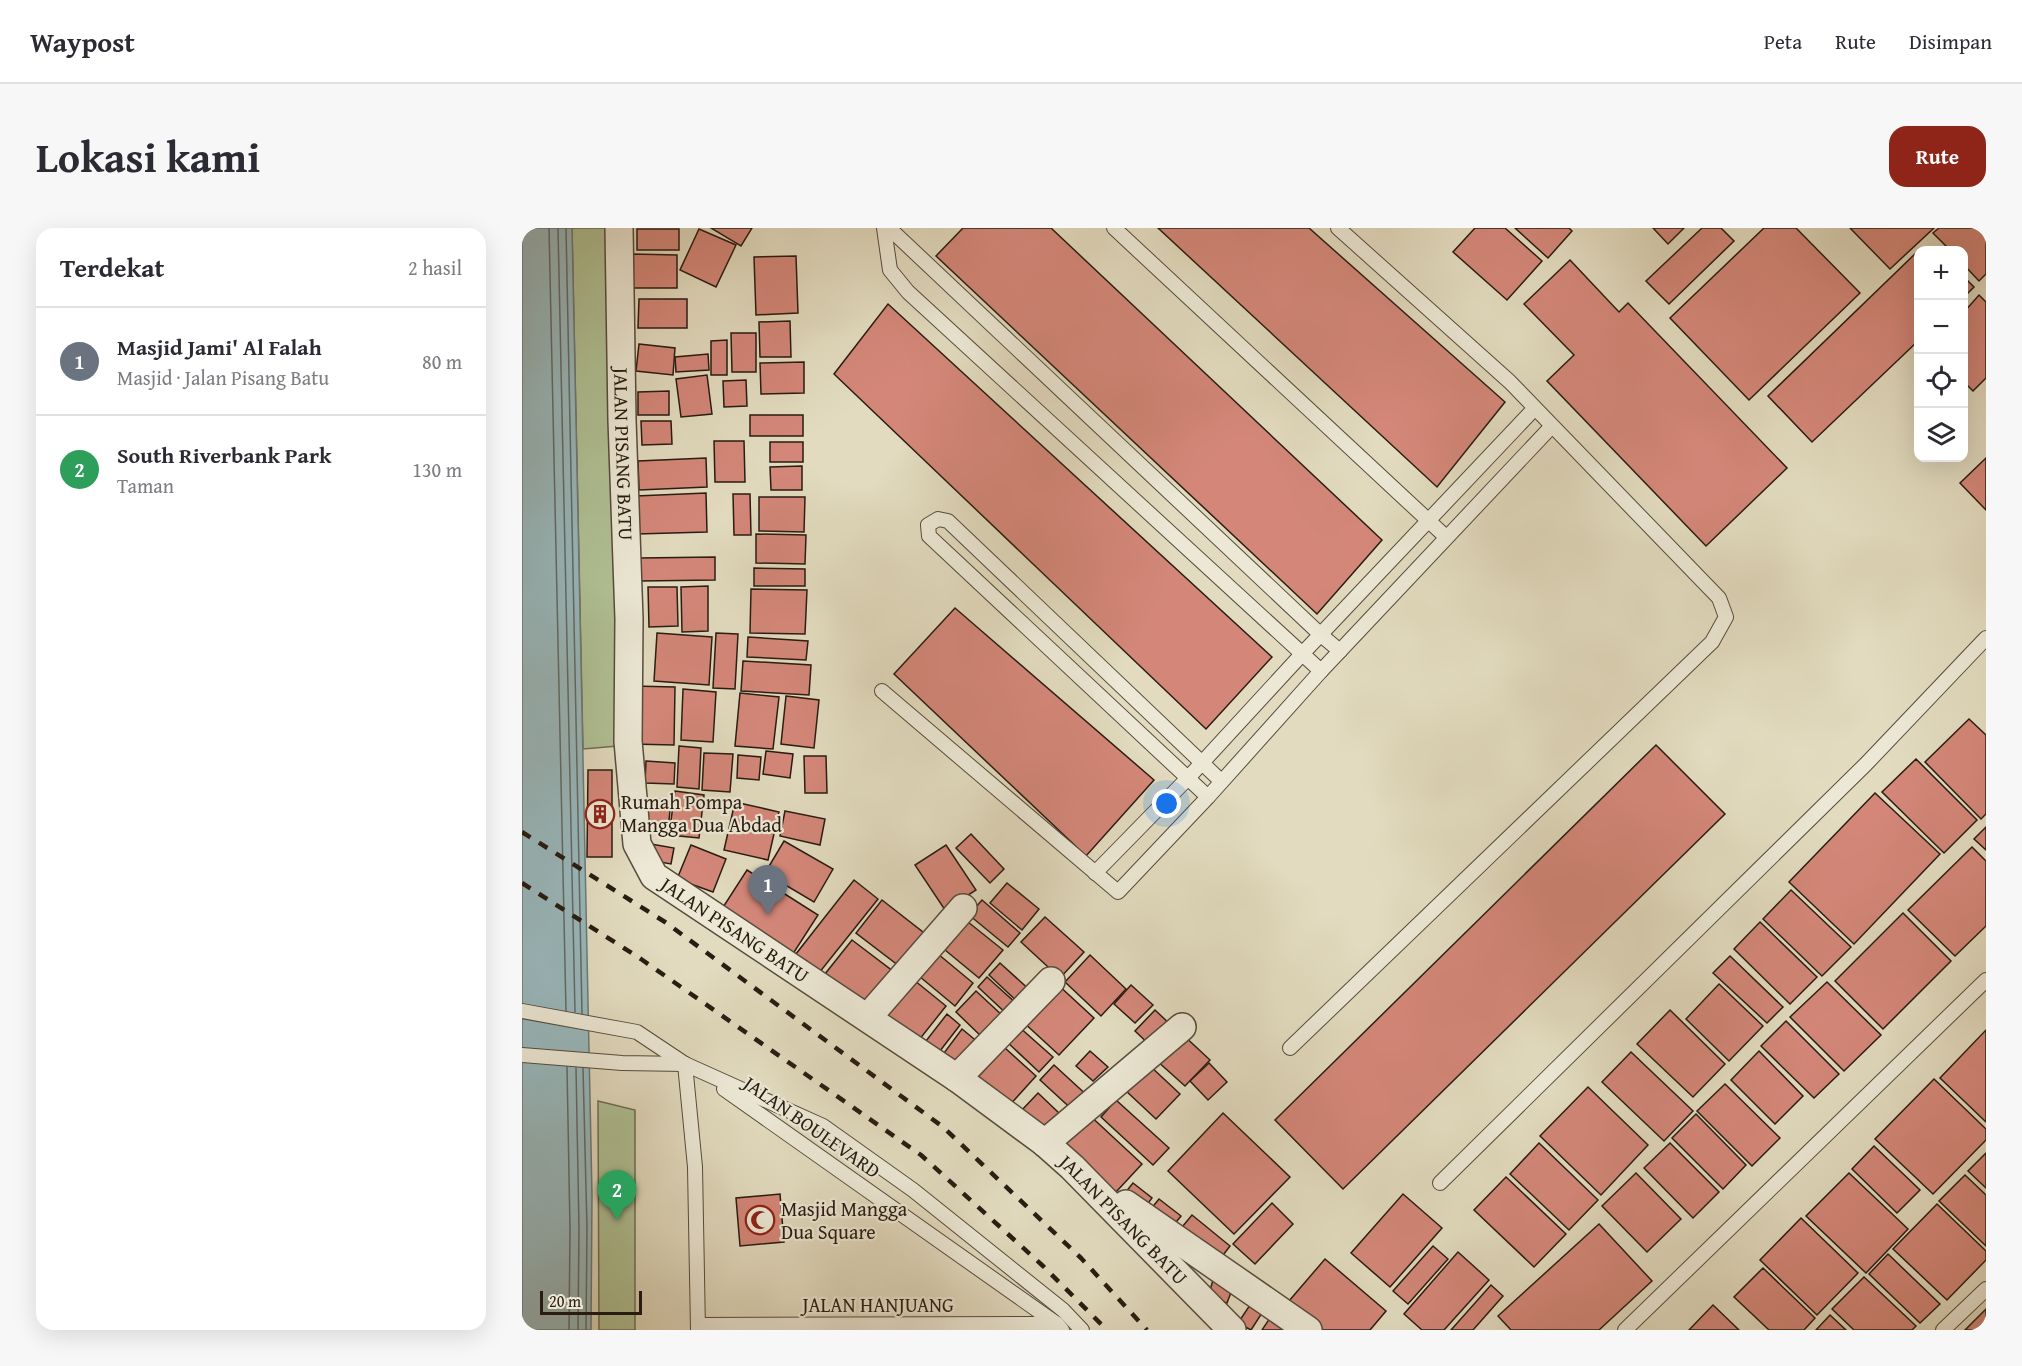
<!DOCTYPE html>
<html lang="id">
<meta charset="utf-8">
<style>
body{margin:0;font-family:"Gentium Book Plus",serif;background:#f7f7f7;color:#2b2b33}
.controls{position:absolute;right:18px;top:18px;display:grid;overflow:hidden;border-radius:12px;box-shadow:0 6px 24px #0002}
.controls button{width:54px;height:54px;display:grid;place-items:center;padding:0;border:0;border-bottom:2px solid #e1e1e2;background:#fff;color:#2b2b33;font:30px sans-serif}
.scale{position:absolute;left:18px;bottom:15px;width:102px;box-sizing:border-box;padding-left:6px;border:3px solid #291c12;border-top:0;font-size:16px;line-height:21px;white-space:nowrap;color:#291c12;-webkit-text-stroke:4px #ece8d5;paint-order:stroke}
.you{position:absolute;left:645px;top:576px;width:21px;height:21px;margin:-15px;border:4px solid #fff;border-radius:50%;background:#1a73e8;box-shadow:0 0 0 9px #1a73e833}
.badge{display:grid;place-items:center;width:39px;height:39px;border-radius:50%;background:#8f2418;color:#fff;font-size:20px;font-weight:700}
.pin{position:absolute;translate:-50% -50px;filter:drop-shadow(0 2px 3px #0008)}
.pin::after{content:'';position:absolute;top:32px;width:21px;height:18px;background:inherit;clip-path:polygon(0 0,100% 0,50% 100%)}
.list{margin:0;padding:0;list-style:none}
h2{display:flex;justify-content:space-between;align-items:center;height:78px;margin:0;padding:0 24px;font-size:26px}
h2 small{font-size:20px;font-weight:400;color:#7c7c81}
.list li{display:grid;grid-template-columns:39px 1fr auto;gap:18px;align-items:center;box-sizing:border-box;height:108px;padding:0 24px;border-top:2px solid #e1e1e2}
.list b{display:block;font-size:22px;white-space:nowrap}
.list p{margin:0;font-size:20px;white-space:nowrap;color:#7c7c81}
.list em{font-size:20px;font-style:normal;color:#7c7c81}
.icon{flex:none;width:33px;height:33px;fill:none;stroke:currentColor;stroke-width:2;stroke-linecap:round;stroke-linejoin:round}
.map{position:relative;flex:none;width:1464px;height:1102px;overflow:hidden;border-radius:18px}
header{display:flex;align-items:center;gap:36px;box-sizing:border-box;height:84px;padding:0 30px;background:#fff;border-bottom:2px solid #e1e1e2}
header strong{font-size:28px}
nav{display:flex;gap:33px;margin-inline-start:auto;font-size:21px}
.intro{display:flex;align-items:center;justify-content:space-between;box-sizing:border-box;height:144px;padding:0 36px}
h1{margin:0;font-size:42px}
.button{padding:15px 27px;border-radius:18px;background:#8f2418;color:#fff;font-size:21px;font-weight:700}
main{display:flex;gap:36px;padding:0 36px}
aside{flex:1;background:#fff;border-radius:18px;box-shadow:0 6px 24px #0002}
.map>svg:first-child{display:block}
.green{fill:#b0c195;stroke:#6c6e54;stroke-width:1.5}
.water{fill:#99b8bc;stroke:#6c7a78;stroke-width:1.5}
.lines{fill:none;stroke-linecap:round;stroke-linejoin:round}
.shore{stroke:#616a67;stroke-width:1.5}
.building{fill:#d48779;stroke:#291c12;stroke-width:1.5}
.lane-casing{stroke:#574c3d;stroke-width:16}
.street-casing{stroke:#574c3d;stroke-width:30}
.lane{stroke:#ece8d5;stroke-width:14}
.street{stroke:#ece8d5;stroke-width:27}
.rail{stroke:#291c12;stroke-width:4.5;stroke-dasharray:10 10;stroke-linecap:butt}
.labels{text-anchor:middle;stroke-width:4.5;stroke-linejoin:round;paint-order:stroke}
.street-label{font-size:20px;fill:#291c12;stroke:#ece8d5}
.poi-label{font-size:20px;fill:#291c12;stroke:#ece8d5;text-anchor:start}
</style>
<header>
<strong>Waypost</strong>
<nav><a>Peta</a><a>Rute</a><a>Disimpan</a></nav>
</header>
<div class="intro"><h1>Lokasi kami</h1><a class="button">Rute</a></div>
<main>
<aside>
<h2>Terdekat<small>2 hasil</small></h2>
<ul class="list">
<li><span class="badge" style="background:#6b7280">1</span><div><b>Masjid Jami' Al Falah</b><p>Masjid · Jalan Pisang Batu</p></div><em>80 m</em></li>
<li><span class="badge" style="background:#2e9e5b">2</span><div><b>South Riverbank Park</b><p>Taman</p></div><em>130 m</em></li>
</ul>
</aside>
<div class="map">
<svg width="1464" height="1102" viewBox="0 0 1464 1102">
<rect width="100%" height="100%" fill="#e2dbbf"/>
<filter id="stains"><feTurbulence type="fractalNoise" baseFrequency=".00333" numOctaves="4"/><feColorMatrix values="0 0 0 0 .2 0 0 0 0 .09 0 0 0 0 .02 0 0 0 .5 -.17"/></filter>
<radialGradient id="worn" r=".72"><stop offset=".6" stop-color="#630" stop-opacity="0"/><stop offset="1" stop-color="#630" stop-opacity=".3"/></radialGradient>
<g class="green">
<path d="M50 0H88L96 518 61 521Z"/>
<path d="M76 873 113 882V1102H77Z"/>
</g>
<path class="water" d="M0 0H50L70 967 69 1102H0Z"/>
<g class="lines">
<g class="shore">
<path d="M27 0 44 783"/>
<path d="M36 0 53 784"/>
<path d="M44 0 60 786"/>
<path d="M45 839 48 1001 47 1102"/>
<path d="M54 840 57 1001 56 1102"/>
<path d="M61 840 65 1001 64 1102"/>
</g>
</g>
<g class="building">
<path d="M189 0H230L219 18Z"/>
<path d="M441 0H529L860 312 795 386 414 28Z"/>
<path d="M636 0H787L983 174 915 259Z"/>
<path d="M953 0H983L1020 33 985 72 931 24Z"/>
<path d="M993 0H1047L1050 3 1026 30Z"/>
<path d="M1131 0H1162L1146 16Z"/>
<path d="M1180 0H1199L1212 13 1147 76 1124 53Z"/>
<path d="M1242 0H1274L1338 65 1227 172 1148 90Z"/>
<path d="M1328 0H1412L1368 41Z"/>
<path d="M1417 0H1464V46L1457 53 1442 37V22H1428L1411 5Z"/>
<rect x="115" y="1" width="42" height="21"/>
<path d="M177 1 214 17 194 59 158 42Z"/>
<path d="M1396 23V113L1290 214 1246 168Z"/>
<path d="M110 26 155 27V60H109Z"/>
<path d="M274 28 276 85 234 87 232 29Z"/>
<path d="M1048 32 1097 84 1106 75 1265 240 1184 318 1025 153 1052 127 1002 76Z"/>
<path d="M1442 49 1452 59 1442 69Z"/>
<path d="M1457 67 1464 74V150L1451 163 1442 154V84Z"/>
<path d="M117 71H165V100H116Z"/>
<path d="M366 76 750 429 684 501 312 146Z"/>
<path d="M268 93 269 129H238L237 94Z"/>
<path d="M209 105H234V144H210Z"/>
<path d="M205 112V147H189V113Z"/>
<path d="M117 116 153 120 151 147 114 143Z"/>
<path d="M186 126 187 142 154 144 153 129Z"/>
<path d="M282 134V165L239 166 238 135Z"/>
<path d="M185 147 190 186 159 189 154 151Z"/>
<path d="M224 152 225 178 202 179 201 153Z"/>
<path d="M147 163V187H116V164Z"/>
<rect x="228" y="187" width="53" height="21"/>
<path d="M119 193H149L150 216 120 217Z"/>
<path d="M192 213H222L223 254H193Z"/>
<rect x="248" y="214" width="33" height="20"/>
<path d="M184 230 185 259 117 262 116 233Z"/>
<path d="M1464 230V282L1438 255Z"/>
<path d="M280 238V262H249L248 239Z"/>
<path d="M184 265 185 304 115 306 114 268Z"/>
<path d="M211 266H228L229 307H212Z"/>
<path d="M237 269H283L282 304 237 303Z"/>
<path d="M234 306 284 307 283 336 234 335Z"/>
<path d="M193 329V352L118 353V330Z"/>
<path d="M232 340 283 341V358H232Z"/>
<path d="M186 358V403L160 404 159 359Z"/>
<path d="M126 359H155L156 398 127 399Z"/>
<path d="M229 361 285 362 283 406 228 405Z"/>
<path d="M433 380 632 552 564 628 372 446Z"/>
<path d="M135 405 190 409 187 457 132 453Z"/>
<path d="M194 405 216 406 213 461 191 460Z"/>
<path d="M226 409 286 413 284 432 225 429Z"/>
<path d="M221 433 289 437 287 467 219 463Z"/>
<path d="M111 458 153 459 152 517 109 516Z"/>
<path d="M161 461 194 464 191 514 159 512Z"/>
<path d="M218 465 257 469 251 521 213 518Z"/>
<path d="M264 468 297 472 292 520 259 516Z"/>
<path d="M1447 491 1464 507V586L1459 591 1403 534Z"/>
<path d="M1134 517 1203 586 821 961 753 892Z"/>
<path d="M157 518 179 520 177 561 155 559Z"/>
<path d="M244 523 271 526 268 550 241 546Z"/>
<path d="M182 525 211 526 208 564 180 562Z"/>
<path d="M216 527 239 529 237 552 215 550Z"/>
<path d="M282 528H304L305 565H283Z"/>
<path d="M1394 531 1455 592 1422 625 1360 564Z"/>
<path d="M124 533 153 535 152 556 123 555Z"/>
<path d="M66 542H90V629H65Z"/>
<path d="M153 563 182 567 177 610 147 607Z"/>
<path d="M1353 565 1418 626 1332 716 1267 654Z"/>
<path d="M126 570 149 573 146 602 122 598Z"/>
<path d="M213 574 257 584 246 632 202 622Z"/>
<path d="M263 583 303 591 298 617 258 608Z"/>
<path d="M1464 599V622L1452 611Z"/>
<path d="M449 606 482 641 468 655 434 620Z"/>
<path d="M262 613 311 641 292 674 243 645Z"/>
<path d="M129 616 152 620 149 636 126 632Z"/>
<path d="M169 617 204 631 191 664 155 651Z"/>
<path d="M424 617 454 662 423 682 393 637Z"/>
<path d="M1450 619 1464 633V698L1433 728 1386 682Z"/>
<path d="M225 642 296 687 267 732 196 687Z"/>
<path d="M332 652 356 671 293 750 270 731Z"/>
<path d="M485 655 517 681 500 702 468 675Z"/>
<path d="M1269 662 1329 719 1300 748 1241 691Z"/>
<path d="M360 672 406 708 381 741 334 705Z"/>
<path d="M460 672 498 705 486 719 447 687Z"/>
<path d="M1381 685 1429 733 1361 801 1313 753Z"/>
<path d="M523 689 562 724 538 750 499 714Z"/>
<path d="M446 694 481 722 457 750 423 722Z"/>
<path d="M1238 694 1295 749 1268 776 1212 721Z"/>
<path d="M330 712 372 744 340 784 299 751Z"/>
<path d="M410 721 451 755 433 778 391 743Z"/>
<path d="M568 727 604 761 579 788 543 754Z"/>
<path d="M1208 728 1261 779 1245 795 1191 745Z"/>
<path d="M478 735 511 765 499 777 467 747Z"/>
<path d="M387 748 424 778 393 817 355 788Z"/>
<path d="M465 749 497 778 488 789 456 759Z"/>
<path d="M1305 754 1359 807 1322 843 1268 789Z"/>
<path d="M534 755 572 790 537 827 499 792Z"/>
<path d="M1197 756 1241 798 1207 833 1164 791Z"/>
<path d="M609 757 631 777 613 795 592 776Z"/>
<path d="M454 763 482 789 462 811 434 784Z"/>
<path d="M633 782 651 799 632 821 613 803Z"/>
<path d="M1148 782 1203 836 1171 869 1115 816Z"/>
<path d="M425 786 438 797 411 832 397 822Z"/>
<path d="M1264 793 1317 846 1292 870 1239 818Z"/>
<path d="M496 798 531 829 517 844 483 812Z"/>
<path d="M440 801 457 815 432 845 416 833Z"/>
<path d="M1464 802V894L1418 850Z"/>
<path d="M659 805 688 832 663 858 634 832Z"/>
<path d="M483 820 514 848 486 879 455 850Z"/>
<path d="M568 823 586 839 571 853 554 838Z"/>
<path d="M1237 823 1281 868 1253 896 1209 852Z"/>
<path d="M1109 824 1171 883 1142 913 1080 854Z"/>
<path d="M687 835 705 854 686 872 668 853Z"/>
<path d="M532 837 569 871 555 886 518 852Z"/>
<path d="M627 837 658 866 634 891 603 862Z"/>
<path d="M1412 851 1464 901V912L1411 966 1353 911Z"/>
<path d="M1203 856 1258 910 1230 938 1175 883Z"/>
<path d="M1066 859 1126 917 1079 967 1018 908Z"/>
<path d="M516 865 537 885 520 902 499 883Z"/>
<path d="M594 872 647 920 631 937 579 889Z"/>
<path d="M563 883 620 936 594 964 537 912Z"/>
<path d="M701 885 768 949 712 1006 646 943Z"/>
<path d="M1174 886 1224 937 1201 961 1150 910Z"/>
<path d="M1017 915 1076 972 1047 1002 988 946Z"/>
<path d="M1148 915 1197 964 1171 990 1122 940Z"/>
<path d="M1352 918 1398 962 1375 985 1330 941Z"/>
<path d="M1464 925V960L1446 943Z"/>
<path d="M1114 945 1159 991 1125 1024 1080 978Z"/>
<path d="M1327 945 1386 1001 1344 1045 1284 988Z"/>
<path d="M1443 947 1464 967V1018L1417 973Z"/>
<path d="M984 949 1044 1006 1012 1039 952 982Z"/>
<path d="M611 955 630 970 618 986 599 970Z"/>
<path d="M258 966 262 1014 218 1018 214 970Z"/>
<path d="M881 966 920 1000 868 1059 829 1025Z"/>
<path d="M637 971 659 988 646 1004 624 987Z"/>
<path d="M750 975 771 996 733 1036 711 1016Z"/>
<path d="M1415 976 1464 1023V1032L1425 1072 1371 1021Z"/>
<path d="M670 987 708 1018 695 1035 656 1004Z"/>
<path d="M1279 990 1336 1045 1295 1087 1238 1032Z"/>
<path d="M1077 996 1130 1053 1077 1102H989L976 1088Z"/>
<path d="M911 1018 926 1031 886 1076 871 1063Z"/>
<path d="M936 1024 967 1052 922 1102H900L882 1086Z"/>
<path d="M1366 1026 1418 1076 1398 1095 1347 1046Z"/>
<path d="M803 1031 864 1083 848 1102H801L767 1073Z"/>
<path d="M1241 1040 1293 1090 1282 1102H1247L1212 1069Z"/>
<path d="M1342 1049 1394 1098 1390 1102H1332L1310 1081Z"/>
<path d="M691 1052 711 1059 705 1075 686 1069Z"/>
<path d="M969 1057 981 1068 951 1102H929Z"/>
<path d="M728 1077 740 1085 729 1102 716 1095Z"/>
<path d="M1191 1077 1217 1102H1167Z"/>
<path d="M1464 1081V1102H1443Z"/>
<path d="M750 1087 771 1102H740Z"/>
<path d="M1308 1087 1324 1102H1294Z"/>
</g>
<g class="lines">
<g class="lane-casing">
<g id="lane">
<path d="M362 0 368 42 386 64 799 443"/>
<path d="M367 0 799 407 818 423"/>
<path d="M592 0 924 309"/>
<path d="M360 463 596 664 686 569 799 443 1030 198"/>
<path d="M686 569 407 308 406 297 416 291 426 293 699 553"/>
<path d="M573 645 666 550 781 425 1012 181"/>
<path d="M0 783 115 804 163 836"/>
<path d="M768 820 1190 414 1204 389 1197 370 988 154 816 0"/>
<path d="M0 827 100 835 163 836 301 898 391 962 541 1082 560 1102"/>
<path d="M163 836 173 939 176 1102"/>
<path d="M202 861 535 1096 540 1102"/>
<path d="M918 955 1344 536 1464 410"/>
<path d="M176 1097 535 1096"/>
<path d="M1103 1102 1464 752"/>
<path d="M1421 1102 1464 1061"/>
</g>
</g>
<g class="street-casing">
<g id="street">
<path id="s1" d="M97 0 100 192 107 391 106 513 115 616 132 648 435 850 523 915 550 939 710 1102"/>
<path d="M346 789 441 680"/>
<path d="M435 850 529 753"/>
<path d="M523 915 660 799"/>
<path d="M604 976 786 1102"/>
</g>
</g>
<use href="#lane" class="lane"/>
<use href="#street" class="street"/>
<g class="rail">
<path d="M0 604 143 694 421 899 559 1030 625 1102"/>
<path d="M0 655 119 731 399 927 521 1038 585 1102"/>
</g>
</g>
<defs>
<g id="building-ring" transform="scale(1.5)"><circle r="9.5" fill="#ece8d5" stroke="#8f2418" stroke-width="1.5"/><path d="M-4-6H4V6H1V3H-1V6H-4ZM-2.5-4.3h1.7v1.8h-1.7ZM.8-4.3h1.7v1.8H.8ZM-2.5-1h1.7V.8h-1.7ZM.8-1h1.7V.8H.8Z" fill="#8f2418"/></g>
<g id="mosque-ring" transform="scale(1.5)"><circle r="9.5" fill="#ece8d5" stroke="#8f2418" stroke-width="1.5"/><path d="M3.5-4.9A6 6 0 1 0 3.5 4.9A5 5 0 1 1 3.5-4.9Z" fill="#8f2418"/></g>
</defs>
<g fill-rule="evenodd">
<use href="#building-ring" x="78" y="586"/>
<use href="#mosque-ring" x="238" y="992"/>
</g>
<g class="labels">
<g class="street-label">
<text dy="7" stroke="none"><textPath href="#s1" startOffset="226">JALAN PISANG BATU</textPath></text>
<text dy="7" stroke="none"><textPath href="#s1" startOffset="750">JALAN PISANG BATU</textPath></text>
<text transform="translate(290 899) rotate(35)" y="7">JALAN BOULEVARD</text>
<text dy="7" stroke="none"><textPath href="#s1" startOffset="1236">JALAN PISANG BATU</textPath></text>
<text x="356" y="1084">JALAN HANJUANG</text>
</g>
<g class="poi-label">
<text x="99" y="581">Rumah Pompa<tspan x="99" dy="23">Mangga Dua Abdad</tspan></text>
<text x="259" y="988">Masjid Mangga<tspan x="259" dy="23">Dua Square</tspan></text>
</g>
</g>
<rect width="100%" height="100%" filter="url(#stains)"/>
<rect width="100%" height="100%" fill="url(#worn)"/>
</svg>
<div class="controls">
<button>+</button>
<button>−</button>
<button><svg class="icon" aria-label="locate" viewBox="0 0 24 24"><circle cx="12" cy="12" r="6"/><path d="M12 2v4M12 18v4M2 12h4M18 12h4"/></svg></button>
<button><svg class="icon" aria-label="layers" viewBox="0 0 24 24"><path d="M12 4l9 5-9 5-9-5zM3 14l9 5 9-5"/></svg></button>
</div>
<div class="scale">20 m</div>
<div class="you"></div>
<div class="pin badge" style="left:246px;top:687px;background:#6b7280">1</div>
<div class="pin badge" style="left:95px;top:992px;background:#2e9e5b">2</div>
</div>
</main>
